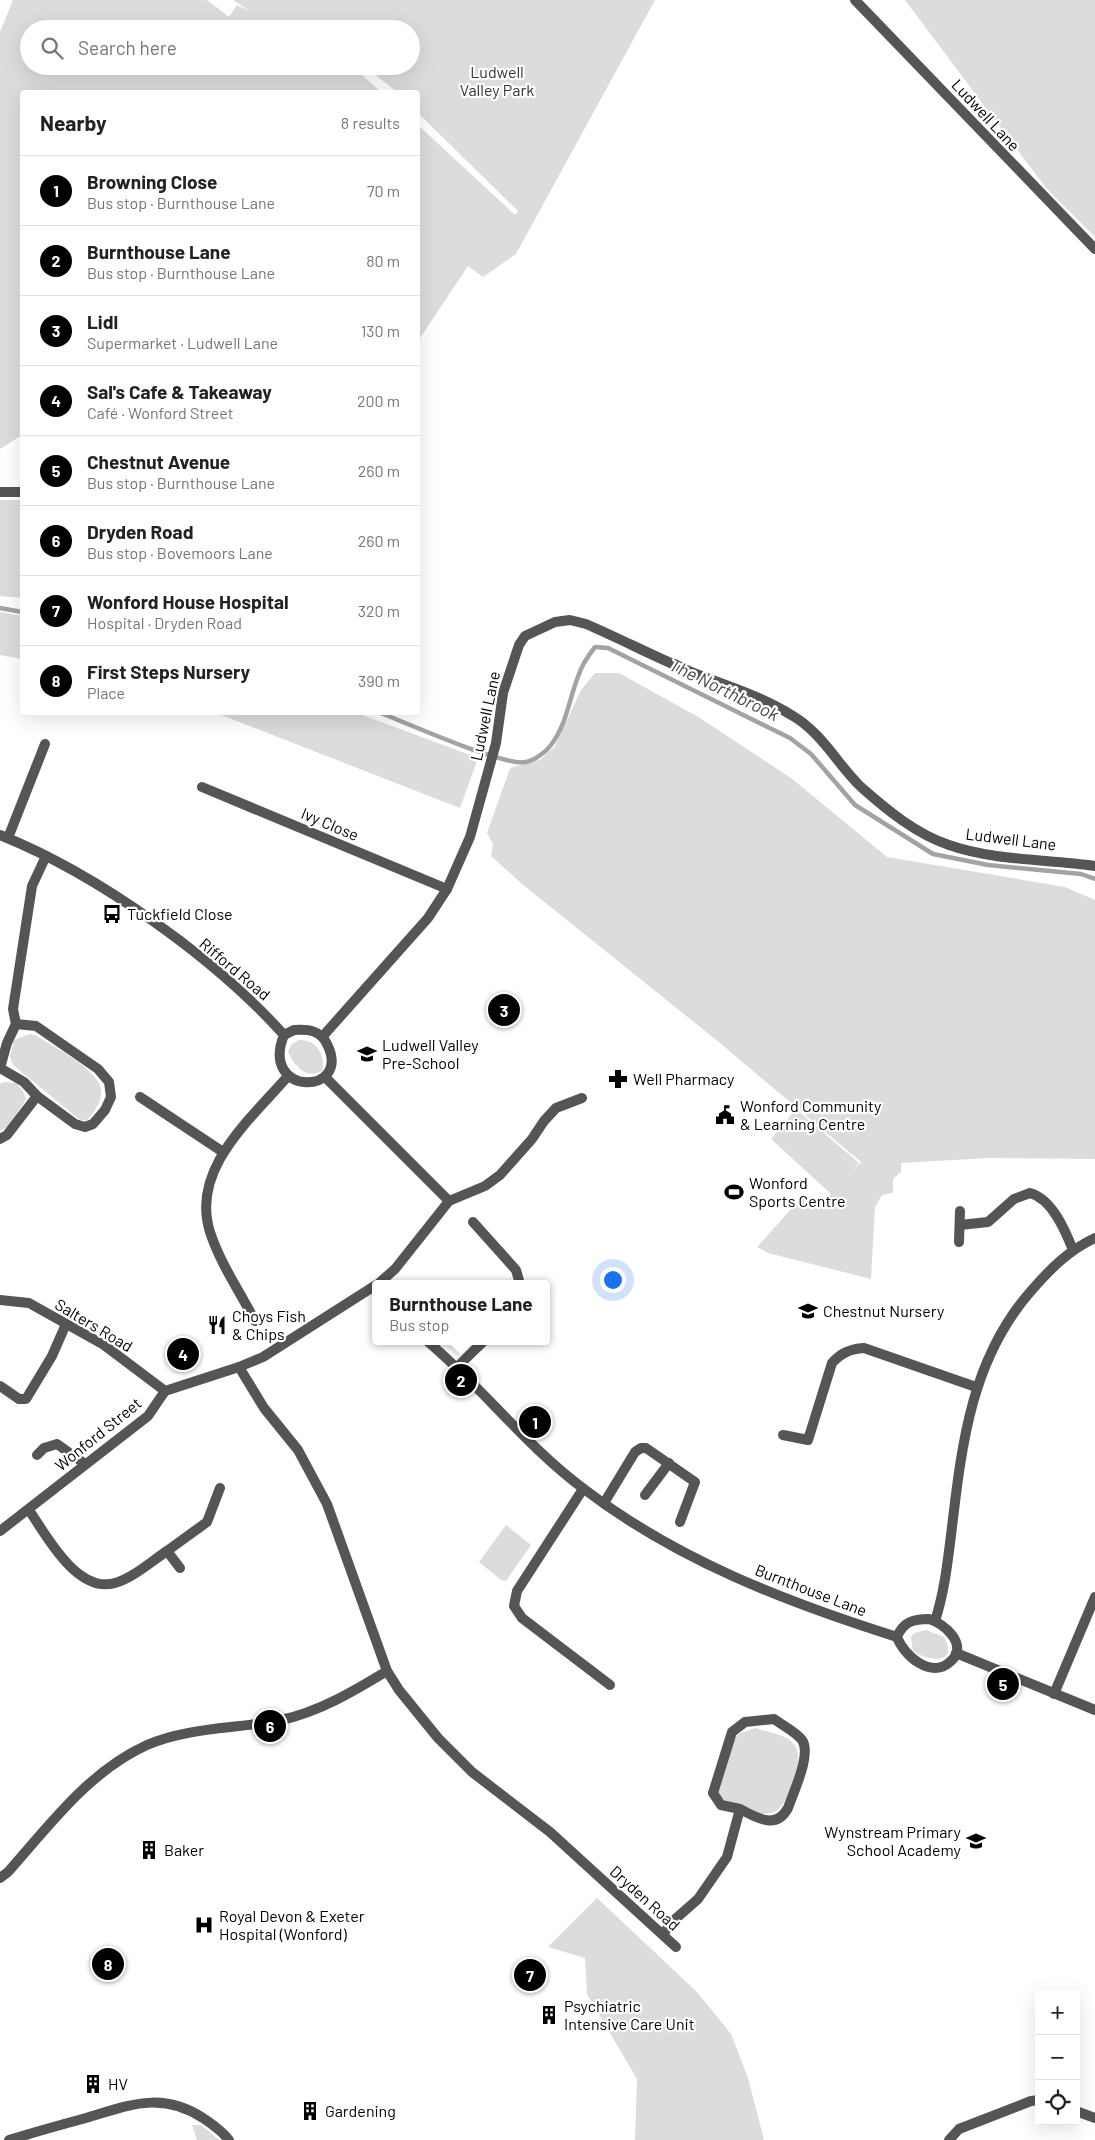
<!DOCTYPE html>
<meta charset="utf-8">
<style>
body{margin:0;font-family:Barlow,sans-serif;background:#f6f6f6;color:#222}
.controls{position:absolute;right:15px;bottom:15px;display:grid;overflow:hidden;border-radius:5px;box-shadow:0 5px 20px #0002}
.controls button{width:45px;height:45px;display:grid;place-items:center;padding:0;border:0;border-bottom:1px solid #e0e0e0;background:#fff;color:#222;font:25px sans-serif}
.you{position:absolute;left:612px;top:1279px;width:18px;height:18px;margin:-12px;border:4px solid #fff;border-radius:50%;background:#1a73e8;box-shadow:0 0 0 8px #1a73e833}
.badge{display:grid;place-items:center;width:32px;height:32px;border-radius:50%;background:#000;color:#fff;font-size:16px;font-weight:700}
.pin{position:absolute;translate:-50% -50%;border:2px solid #fff;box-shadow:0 1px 5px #0006}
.popup{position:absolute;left:372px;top:1280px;width:178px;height:65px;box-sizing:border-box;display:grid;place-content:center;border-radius:5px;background:#fff;filter:drop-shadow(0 1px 4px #0005);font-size:16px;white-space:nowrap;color:#767676}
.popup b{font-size:19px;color:#222}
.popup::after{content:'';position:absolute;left:50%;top:100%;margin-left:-10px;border:10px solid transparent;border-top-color:#fff}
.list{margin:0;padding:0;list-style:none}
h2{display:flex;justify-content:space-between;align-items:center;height:65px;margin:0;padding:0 20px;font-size:21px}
h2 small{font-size:16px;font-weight:400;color:#767676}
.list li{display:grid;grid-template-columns:32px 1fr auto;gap:15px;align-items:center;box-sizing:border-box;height:70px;padding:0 20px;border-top:1px solid #e0e0e0}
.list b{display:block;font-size:19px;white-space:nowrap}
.list p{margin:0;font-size:16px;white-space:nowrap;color:#767676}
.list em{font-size:16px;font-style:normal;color:#767676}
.icon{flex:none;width:28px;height:28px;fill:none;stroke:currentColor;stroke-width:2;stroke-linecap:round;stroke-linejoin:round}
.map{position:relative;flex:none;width:1095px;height:2140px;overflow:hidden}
.search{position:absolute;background:#fff;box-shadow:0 5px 20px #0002;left:20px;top:20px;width:400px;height:55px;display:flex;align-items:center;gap:12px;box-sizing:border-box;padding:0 18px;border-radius:28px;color:#767676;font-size:19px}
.panel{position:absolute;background:#fff;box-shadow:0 5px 20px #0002;left:20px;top:90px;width:400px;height:625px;border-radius:5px}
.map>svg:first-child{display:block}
.green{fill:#dcdcdc}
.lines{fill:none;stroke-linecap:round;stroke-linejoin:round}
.stream{stroke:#a3a3a3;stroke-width:4.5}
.street{stroke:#555;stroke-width:10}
.labels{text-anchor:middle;stroke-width:4.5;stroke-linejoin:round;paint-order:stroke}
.park-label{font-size:16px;fill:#333;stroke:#fff}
.street-label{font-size:16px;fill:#000;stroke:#fff}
.poi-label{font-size:16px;fill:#000;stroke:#fff;text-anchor:start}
.water-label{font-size:18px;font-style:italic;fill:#444;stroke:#fff}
</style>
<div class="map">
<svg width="1095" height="2140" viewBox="0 0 1095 2140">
<rect width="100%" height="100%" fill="#fff"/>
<g class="green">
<path d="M13 0H207L229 17 237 5 251 12 233 0H655L516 254 483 277 468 266 418 341V125L515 215 518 211 418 113V92H397L364 66H411V29H29V66H352L381 92H22V435L0 449V32Z"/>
<path d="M905 0H1095V237L1046 188Z"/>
<path d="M0 500H22V598L0 596Z"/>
<path d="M0 612 22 616V659L0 655Z"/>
<path d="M595 673H619L700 718 791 778 887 857 1065 887 1095 900V1159L988 1158 901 1163V1172L893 1179V1193L882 1195 875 1207 871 1279 768 1253 757 1247 801 1198 807 1195 820 1203 831 1194 771 1139 796 1109 859 1163 848 1176 861 1162 720 1043 522 884 491 856 493 844 487 833 510 768 540 760 555 746 581 690Z"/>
<path d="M216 713H357L478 758 460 808Z"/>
<path d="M30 1034 37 1036C54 1047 89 1065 99 1083 106 1095 95 1113 86 1121L79 1119 13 1065 10 1057 14 1040Z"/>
<path d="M299 1040C316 1039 326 1055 322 1071 306 1080 294 1066 288 1051L292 1044Z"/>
<path d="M3 1082 16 1083 23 1091 26 1099 9 1126 0 1131V1084Z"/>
<path d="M506 1525 531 1545 506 1581 501 1580 479 1562Z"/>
<path d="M926 1630 944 1637C959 1665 929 1662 913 1651L911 1637 914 1633Z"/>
<path d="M755 1728C767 1732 786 1734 794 1744 806 1758 790 1804 774 1812 764 1816 750 1813 741 1809 730 1804 723 1801 717 1791L729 1750 738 1734Z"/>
<path d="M597 1898 697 1992 731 2034 748 2078 764 2140H635L637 2079 587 1994 585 1958 548 1947Z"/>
<path d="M192 2125H201L219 2140H197Z"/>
</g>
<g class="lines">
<g class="stream">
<path d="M0 608 22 612"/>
<path d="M378 712C405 722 504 767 526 762 535 760 546 752 551 745 570 720 570 688 584 663 587 658 591 652 595 647L608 648 790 738 811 754 855 805 933 854 988 865 1081 874 1095 879"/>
</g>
<g class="street">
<path d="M855 0 1095 249"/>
<path d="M0 492H22"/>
<path d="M202 787 447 889"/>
<path d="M0 835C97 874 214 957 284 1035"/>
<path d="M8 838 45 744"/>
<path d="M16 1024 36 1026 98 1069 109 1082 111 1097 105 1110 93 1124 85 1127 75 1124 37 1096 24 1082 0 1068 7 1043Z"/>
<path d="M16 1024 13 1009 32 886 46 856"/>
<path d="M294 1030C308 1029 320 1030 327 1044 353 1096 259 1097 284 1035Z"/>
<path d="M323 1036 428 918 447 889 470 837 496 743 503 693 519 645 525 636 555 622 570 620 586 624C623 640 659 659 696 674 730 687 763 697 793 716 822 733 838 765 861 787 887 810 916 834 949 845 995 861 1047 859 1095 866"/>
<path d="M326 1078 449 1201"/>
<path d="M140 1097 223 1152"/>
<path d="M0 1139 7 1135 37 1096"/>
<path d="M449 1201 485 1186 500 1175 532 1139 544 1121 556 1108 582 1098"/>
<path d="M473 1222 516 1270 520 1284"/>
<path d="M960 1225 988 1222 1014 1199 1030 1193C1052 1199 1065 1230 1073 1250"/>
<path d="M959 1242 960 1211"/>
<path d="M378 1284 395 1269 449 1201"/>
<path d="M0 1300 29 1303 104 1345 165 1391"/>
<path d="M255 1321C240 1292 220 1263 210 1232 190 1169 251 1119 288 1076"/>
<path d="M427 1341C482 1387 526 1446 584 1489 677 1560 786 1602 897 1637"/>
<path d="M239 1367 264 1408 298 1450 327 1504 387 1671 399 1690 438 1738 472 1772 550 1832 676 1947"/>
<path d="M457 1367 484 1341"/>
<path d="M0 1386 19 1399H26L52 1356 66 1324"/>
<path d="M783 1435 808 1440 832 1363C841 1353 850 1349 864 1348L976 1387"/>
<path d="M37 1455 44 1448 57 1444 85 1464"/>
<path d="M583 1489 517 1591 514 1606 522 1618 610 1685"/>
<path d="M645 1495 669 1463"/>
<path d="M604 1503 635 1452 641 1448H646L695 1482 680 1522"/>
<path d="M29 1510C46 1535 77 1594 115 1583 133 1578 152 1561 167 1551L180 1568"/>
<path d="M0 1531 148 1416 165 1391 239 1367 263 1357 376 1285"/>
<path d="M167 1551 207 1522 220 1488"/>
<path d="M929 1619C944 1623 969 1645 951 1661 932 1680 904 1656 897 1637 903 1622 913 1619 929 1619Z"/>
<path d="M935 1621C945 1590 948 1559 952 1527 962 1442 972 1358 1031 1291 1050 1269 1069 1250 1095 1238"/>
<path d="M956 1653 1095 1710"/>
<path d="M1054 1694 1095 1597"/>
<path d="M0 1878 8 1872C49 1826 89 1771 147 1745 188 1727 237 1729 281 1720 319 1712 354 1691 387 1671"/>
<path d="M663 1934 673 1921 698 1899 727 1857 740 1809 721 1805 713 1793 732 1732 745 1722 774 1719C782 1725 796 1732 802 1740 812 1754 793 1793 788 1808 776 1830 757 1818 740 1809"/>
<path d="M1076 2111 1095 2118"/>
<path d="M9 2140C35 2132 60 2125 86 2118 130 2105 161 2091 203 2118 213 2125 221 2130 229 2140"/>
<path d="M949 2140 959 2129 1031 2101 1039 2100"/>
</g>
</g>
<defs>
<g id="bus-bare" transform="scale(1.5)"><path d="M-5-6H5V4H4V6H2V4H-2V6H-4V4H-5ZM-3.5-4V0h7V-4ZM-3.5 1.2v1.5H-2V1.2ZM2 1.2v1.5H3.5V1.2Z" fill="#000" stroke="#fff" stroke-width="2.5" paint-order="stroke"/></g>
<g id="school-bare" transform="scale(1.5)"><path d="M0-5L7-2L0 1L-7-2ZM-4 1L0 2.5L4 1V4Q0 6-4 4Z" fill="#000" stroke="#fff" stroke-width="2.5" paint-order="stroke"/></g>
<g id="pharmacy-bare" transform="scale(1.5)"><path d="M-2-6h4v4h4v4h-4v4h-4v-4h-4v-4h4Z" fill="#000" stroke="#fff" stroke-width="2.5" paint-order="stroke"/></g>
<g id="civic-bare" transform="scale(1.5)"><path d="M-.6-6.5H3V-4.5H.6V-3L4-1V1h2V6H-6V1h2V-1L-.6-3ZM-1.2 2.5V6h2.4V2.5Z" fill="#000" stroke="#fff" stroke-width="2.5" paint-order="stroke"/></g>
<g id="stadium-bare" transform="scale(1.5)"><path d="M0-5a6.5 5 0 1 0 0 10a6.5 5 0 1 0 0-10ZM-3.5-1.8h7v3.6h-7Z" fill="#000" stroke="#fff" stroke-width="2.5" paint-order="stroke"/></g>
<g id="restaurant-bare" transform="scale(1.5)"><path d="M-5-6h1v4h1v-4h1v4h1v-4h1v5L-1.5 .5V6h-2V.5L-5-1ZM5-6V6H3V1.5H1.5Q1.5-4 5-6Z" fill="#000" stroke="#fff" stroke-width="2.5" paint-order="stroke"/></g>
<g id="building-bare" transform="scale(1.5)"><path d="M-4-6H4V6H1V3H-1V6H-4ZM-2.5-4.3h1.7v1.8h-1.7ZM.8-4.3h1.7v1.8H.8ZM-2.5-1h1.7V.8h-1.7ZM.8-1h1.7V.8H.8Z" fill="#000" stroke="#fff" stroke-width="2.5" paint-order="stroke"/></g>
<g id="hospital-bare" transform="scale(1.5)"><path d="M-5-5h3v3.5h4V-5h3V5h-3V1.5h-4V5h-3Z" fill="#000" stroke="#fff" stroke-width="2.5" paint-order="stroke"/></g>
</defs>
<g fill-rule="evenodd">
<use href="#bus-bare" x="112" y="914"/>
<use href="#school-bare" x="367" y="1054"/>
<use href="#pharmacy-bare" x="618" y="1079"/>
<use href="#civic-bare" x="725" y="1115"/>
<use href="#stadium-bare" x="734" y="1192"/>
<use href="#school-bare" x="808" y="1311"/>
<use href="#restaurant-bare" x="217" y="1325"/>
<use href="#school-bare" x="976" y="1841"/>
<use href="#building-bare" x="149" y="1850"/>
<use href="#hospital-bare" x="204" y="1925"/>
<use href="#building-bare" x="549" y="2015"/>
<use href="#building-bare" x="93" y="2084"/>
<use href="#building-bare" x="310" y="2111"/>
</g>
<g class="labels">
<g class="park-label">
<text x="497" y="78">Ludwell<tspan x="497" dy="18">Valley Park</tspan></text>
</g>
<g class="street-label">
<text transform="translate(986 115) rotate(47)" y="6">Ludwell Lane</text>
<text transform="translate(485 716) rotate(-78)" y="6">Ludwell Lane</text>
<text transform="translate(330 824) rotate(23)" y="6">Ivy Close</text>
<text transform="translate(1011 839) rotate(7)" y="6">Ludwell Lane</text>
<text transform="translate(235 969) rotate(40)" y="6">Rifford Road</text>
<text transform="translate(94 1325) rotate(31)" y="6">Salters Road</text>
<text transform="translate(98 1434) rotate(-39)" y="6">Wonford Street</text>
<text transform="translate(811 1590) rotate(21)" y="6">Burnthouse Lane</text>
<text transform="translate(645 1898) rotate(42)" y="6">Dryden Road</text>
</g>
<g class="poi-label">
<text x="127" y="920">Tuckfield Close</text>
<text x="382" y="1051">Ludwell Valley<tspan x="382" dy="18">Pre-School</tspan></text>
<text x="633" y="1085">Well Pharmacy</text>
<text x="740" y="1112">Wonford Community<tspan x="740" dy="18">&amp; Learning Centre</tspan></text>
<text x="749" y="1189">Wonford<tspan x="749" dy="18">Sports Centre</tspan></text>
<text x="823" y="1317">Chestnut Nursery</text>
<text x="232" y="1322">Choys Fish<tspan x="232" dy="18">&amp; Chips</tspan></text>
<text x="961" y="1838" text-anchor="end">Wynstream Primary<tspan x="961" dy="18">School Academy</tspan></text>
<text x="164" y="1856">Baker</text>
<text x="219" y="1922">Royal Devon &amp; Exeter<tspan x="219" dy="18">Hospital (Wonford)</tspan></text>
<text x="564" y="2012">Psychiatric<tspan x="564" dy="18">Intensive Care Unit</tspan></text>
<text x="108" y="2090">HV</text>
<text x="325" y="2117">Gardening</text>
</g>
<g class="water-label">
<text transform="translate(724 690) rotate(26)" y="6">The Northbrook</text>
</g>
</g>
</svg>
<div class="controls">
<button>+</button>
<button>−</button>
<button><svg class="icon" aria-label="locate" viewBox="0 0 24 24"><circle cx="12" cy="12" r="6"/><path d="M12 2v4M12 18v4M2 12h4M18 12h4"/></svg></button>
</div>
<div class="you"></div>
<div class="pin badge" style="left:535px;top:1422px">1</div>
<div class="pin badge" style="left:461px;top:1380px">2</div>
<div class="popup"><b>Burnthouse Lane</b>Bus stop</div>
<div class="pin badge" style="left:504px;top:1010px">3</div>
<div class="pin badge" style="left:183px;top:1354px">4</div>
<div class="pin badge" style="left:1003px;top:1684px">5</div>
<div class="pin badge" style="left:270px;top:1726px">6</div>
<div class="pin badge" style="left:530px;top:1975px">7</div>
<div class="pin badge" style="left:108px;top:1964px">8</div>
<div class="search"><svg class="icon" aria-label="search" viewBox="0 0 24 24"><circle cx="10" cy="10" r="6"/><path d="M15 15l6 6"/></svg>Search here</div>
<section class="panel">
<h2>Nearby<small>8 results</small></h2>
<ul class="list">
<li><span class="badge">1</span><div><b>Browning Close</b><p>Bus stop · Burnthouse Lane</p></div><em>70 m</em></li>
<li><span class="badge">2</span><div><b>Burnthouse Lane</b><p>Bus stop · Burnthouse Lane</p></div><em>80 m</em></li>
<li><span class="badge">3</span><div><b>Lidl</b><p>Supermarket · Ludwell Lane</p></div><em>130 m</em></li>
<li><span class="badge">4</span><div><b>Sal's Cafe &amp; Takeaway</b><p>Café · Wonford Street</p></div><em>200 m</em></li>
<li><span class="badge">5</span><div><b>Chestnut Avenue</b><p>Bus stop · Burnthouse Lane</p></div><em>260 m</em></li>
<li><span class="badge">6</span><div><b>Dryden Road</b><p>Bus stop · Bovemoors Lane</p></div><em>260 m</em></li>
<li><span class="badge">7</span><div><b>Wonford House Hospital</b><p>Hospital · Dryden Road</p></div><em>320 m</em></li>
<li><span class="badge">8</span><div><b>First Steps Nursery</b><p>Place</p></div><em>390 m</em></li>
</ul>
</section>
</div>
